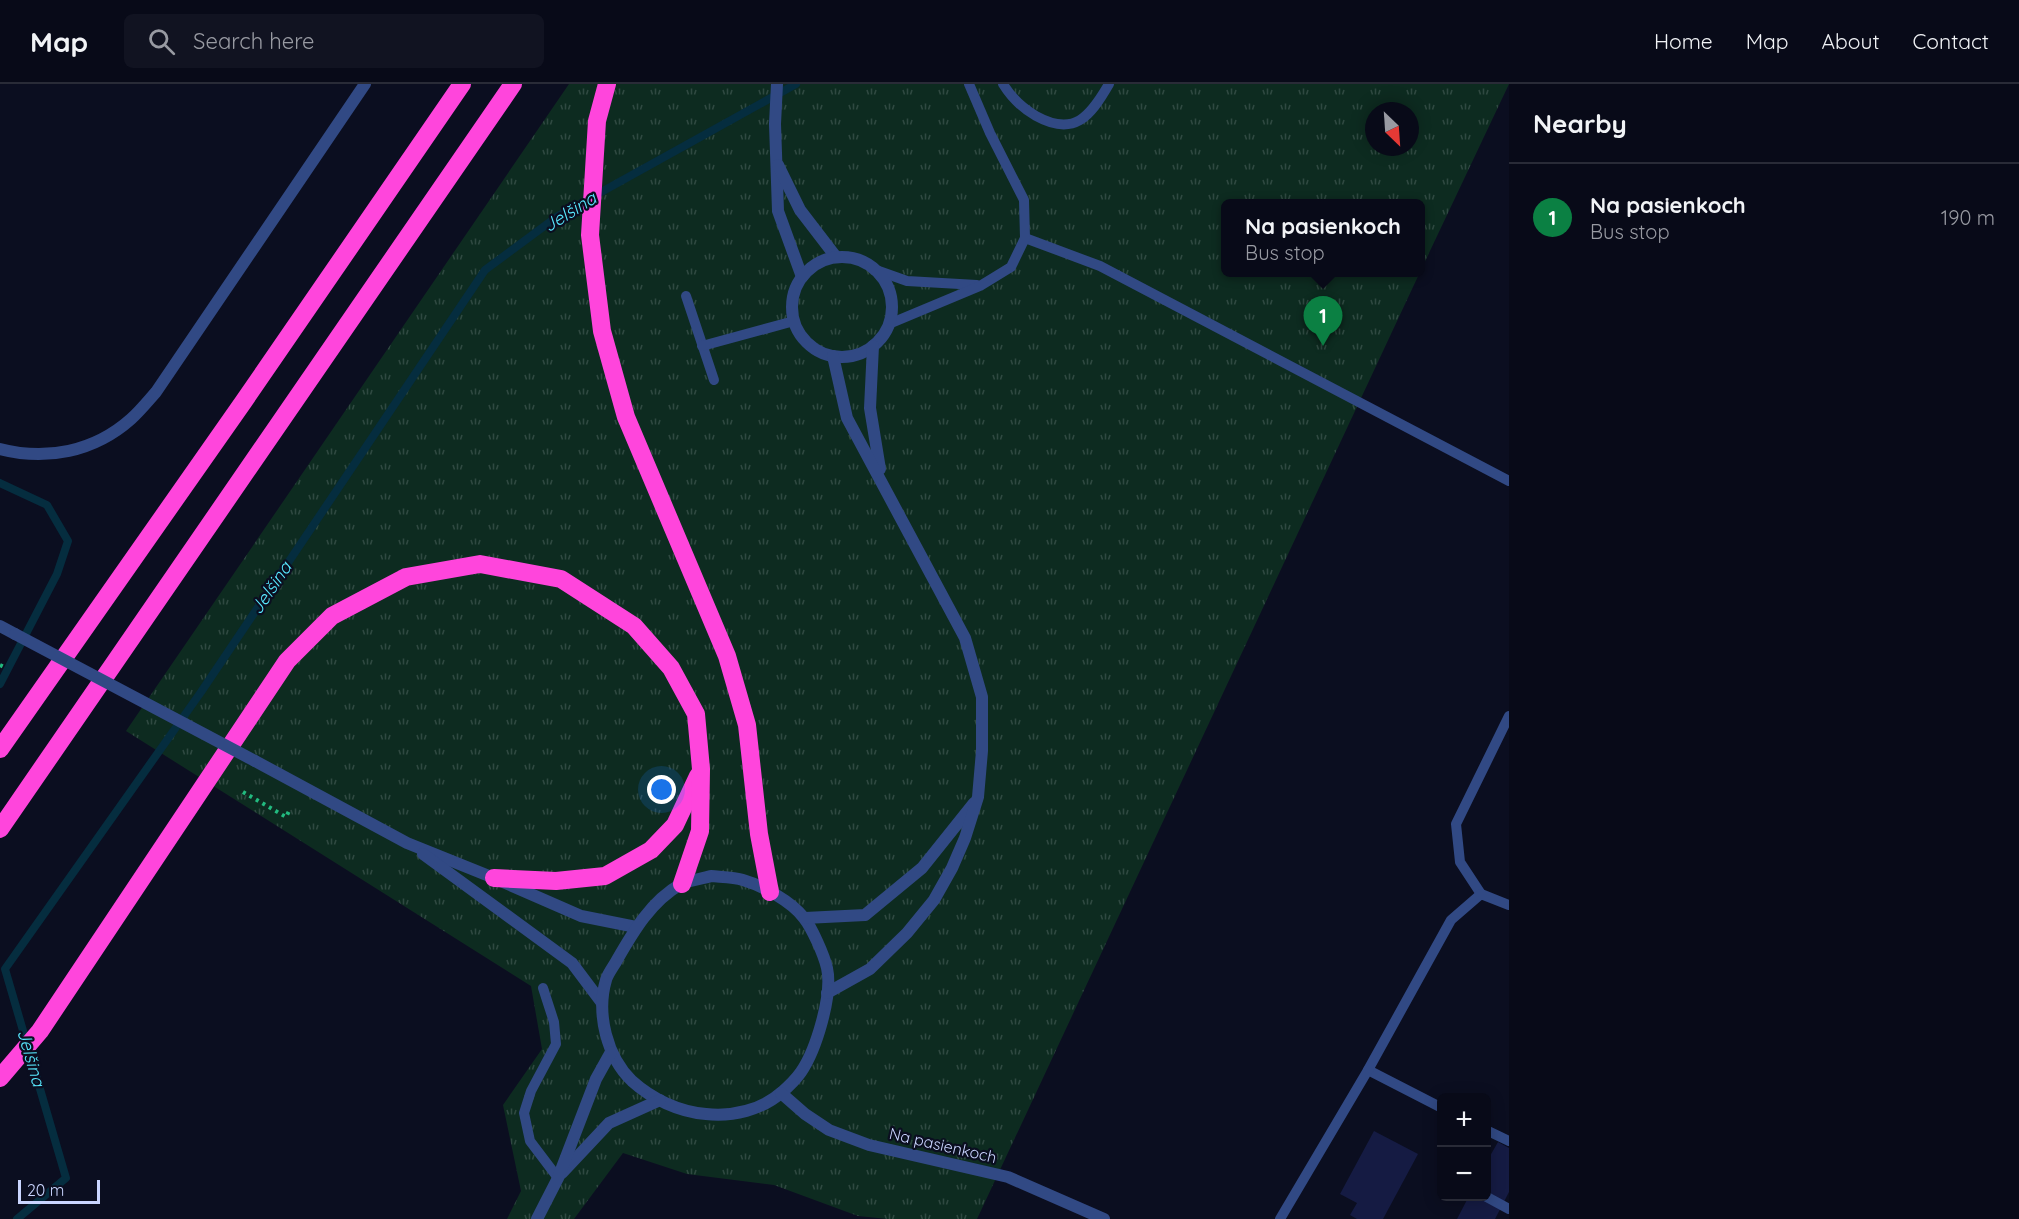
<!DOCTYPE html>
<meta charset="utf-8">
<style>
body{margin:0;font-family:Quicksand,sans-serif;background:#111321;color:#f1f3f6}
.controls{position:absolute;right:18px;bottom:18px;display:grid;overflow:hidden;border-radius:9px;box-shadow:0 3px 15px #0003}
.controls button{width:54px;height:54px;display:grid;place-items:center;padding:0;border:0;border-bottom:2px solid #292b37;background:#080a18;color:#f1f3f6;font:30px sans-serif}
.compass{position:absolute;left:1365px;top:18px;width:54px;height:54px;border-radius:50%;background:#080a18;box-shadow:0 3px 15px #0003;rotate:155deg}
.scale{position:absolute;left:18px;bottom:15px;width:82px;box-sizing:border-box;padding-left:6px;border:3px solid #cad5ff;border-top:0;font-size:16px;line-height:21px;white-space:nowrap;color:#cad5ff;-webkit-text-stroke:4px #0b0e20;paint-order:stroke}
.you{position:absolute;left:662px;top:706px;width:21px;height:21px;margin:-15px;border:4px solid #fff;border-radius:50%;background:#1a73e8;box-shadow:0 0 0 9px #1a73e833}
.badge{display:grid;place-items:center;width:39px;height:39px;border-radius:50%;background:#0b8043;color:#fff;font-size:20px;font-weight:700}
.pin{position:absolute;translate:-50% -50px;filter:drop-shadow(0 2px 3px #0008)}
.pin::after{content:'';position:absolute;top:32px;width:21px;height:18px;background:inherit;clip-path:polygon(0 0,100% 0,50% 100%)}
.popup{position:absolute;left:1221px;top:115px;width:204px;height:78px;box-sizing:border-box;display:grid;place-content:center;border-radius:9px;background:#080a18;filter:drop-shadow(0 2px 4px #0005);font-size:20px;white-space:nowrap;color:#989aa2}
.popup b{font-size:22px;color:#f1f3f6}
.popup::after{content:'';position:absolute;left:50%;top:100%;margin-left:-12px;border:12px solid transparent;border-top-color:#080a18}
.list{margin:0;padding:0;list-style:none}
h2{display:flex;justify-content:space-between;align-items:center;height:78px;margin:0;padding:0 24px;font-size:26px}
h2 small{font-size:20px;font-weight:400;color:#989aa2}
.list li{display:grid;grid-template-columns:39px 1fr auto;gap:18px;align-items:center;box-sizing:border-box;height:108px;padding:0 24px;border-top:2px solid #292b37}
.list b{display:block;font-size:22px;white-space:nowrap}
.list p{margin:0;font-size:20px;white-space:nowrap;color:#989aa2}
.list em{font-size:20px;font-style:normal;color:#989aa2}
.icon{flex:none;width:33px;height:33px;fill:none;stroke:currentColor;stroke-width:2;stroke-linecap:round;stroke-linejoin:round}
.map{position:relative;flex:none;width:1509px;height:1135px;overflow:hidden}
header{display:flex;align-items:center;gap:36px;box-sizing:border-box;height:84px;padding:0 30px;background:#080a18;border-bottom:2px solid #292b37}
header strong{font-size:28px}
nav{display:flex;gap:33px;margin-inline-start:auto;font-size:21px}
.search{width:420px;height:54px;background:#111321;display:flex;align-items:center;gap:15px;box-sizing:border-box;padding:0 21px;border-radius:9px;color:#989aa2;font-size:22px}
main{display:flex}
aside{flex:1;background:#080a18}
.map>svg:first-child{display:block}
.grass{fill:url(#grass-tufts);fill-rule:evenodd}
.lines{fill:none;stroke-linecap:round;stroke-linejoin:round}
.stream{stroke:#052d3f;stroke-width:8}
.building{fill:#151b43}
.path{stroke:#22ba7f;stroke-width:4;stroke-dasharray:3 4.5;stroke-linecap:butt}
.service{stroke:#314984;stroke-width:10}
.minor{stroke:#314984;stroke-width:12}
.motorway{stroke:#ff45dc;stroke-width:18}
.minor-bridge{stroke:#314984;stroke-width:12}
.labels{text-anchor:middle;stroke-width:4.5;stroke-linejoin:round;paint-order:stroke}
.street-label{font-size:16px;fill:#cad5ff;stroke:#0b0e20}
.water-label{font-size:18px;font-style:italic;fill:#58e9ff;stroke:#0b0e20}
</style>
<header>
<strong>Map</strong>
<div class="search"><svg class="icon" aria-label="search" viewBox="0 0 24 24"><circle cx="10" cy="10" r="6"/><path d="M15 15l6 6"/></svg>Search here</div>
<nav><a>Home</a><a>Map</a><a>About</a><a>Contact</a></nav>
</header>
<main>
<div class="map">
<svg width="1509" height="1135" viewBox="0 0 1509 1135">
<defs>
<pattern id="grass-tufts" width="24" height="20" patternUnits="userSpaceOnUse" patternTransform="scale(1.5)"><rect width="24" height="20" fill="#0d2b20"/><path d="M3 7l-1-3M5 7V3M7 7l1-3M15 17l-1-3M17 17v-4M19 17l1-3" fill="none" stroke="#2f4941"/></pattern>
</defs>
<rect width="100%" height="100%" fill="#0b0e20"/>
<path class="grass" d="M569 0H1509L1420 188V119H1226V188H1420L977 1135H888L858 1132 774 1101 687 1090 623 1069 574 1135H507L521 1107 503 1021 542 965 531 902 126 647ZM1374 27H1410V63H1374Z"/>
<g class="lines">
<g class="stream">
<path d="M0 399 47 421 68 457 57 490 0 600"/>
<path d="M17 1135 66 1094 5 885 201 608 485 186 558 132 796 0"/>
</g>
</g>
<g class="building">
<path d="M1374 1047 1418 1070 1383 1135H1357L1350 1131 1357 1119 1340 1110Z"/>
<path d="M1498 1058 1509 1064V1108L1495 1135H1457L1469 1112H1486V1079Z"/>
</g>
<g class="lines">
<g class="path">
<path d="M0 581 6 584"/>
<path d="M243 708 286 733 290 725"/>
</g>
<g class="service">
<path d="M1003 0C1011 13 1022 24 1036 32 1074 53 1090 33 1109 0"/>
<path d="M1025 154 1100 182 1509 397"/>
<path d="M876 186 907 197 977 201"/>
<path d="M686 212 714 296"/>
<path d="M889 240 980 202 1011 183 1025 154 1024 116 990 49 969 0"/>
<path d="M702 262 794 237"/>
<path d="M1481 810 1460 778 1456 740 1509 632"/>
<path d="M543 904 554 938 556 960 531 1007 524 1029 530 1057 558 1094"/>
<path d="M1368 986 1442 1024"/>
<path d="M1486 1046 1509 1057"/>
<path d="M1485 1112 1509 1125"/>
<path d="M1280 1135 1368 986 1451 836 1481 810 1509 821"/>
</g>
<g class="minor">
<path d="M777 0 775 40 778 127 802 193"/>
<path d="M778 81 800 126 836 173"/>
<circle cx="842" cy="223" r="50"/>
<path d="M873 262 870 324 880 385"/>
<path d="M0 365C46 377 94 368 131 335 140 327 148 317 156 308L365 0"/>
<path d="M0 542 15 550"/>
<path d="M255 677 407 759 494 794 581 832 636 843"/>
<path d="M423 770 572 879 602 919"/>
<path d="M711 792C721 793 734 793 743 796 763 802 791 817 804 834 812 844 824 871 827 884 833 911 816 966 801 988 796 995 788 1003 782 1008 762 1026 732 1033 706 1030 679 1028 652 1015 632 997 607 973 596 930 606 896 608 889 614 882 617 876 633 848 651 817 681 800 689 796 702 795 711 792Z"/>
<path d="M805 834 865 831 922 784 974 719"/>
<path d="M827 909 870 885 907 849 934 816 952 784 965 754 978 713 982 667V613L965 554 847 334 833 272"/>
<path d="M781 1009 805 1030 829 1046 869 1061 1008 1093 1104 1135"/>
<path d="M562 1089 609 1039 660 1016"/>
<path d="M537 1135 558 1094 596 995 611 968"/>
</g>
<g class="motorway">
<path d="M607 0 597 37 590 151 602 247 626 333 727 572 747 641 759 750 770 808"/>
<path d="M0 665 244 317 462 0"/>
<path d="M0 745 513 0"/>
<path d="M494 794 556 797 605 792 651 766 675 741 698 692"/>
<path d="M0 994 40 947 287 577 332 532 406 493 480 480 561 495 634 542 671 584 696 630 701 685 700 747 682 800"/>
</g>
<path class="minor-bridge" d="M15 550 255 677"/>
</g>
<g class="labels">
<g class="street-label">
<text transform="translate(943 1061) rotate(13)" y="6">Na pasienkoch</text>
</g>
<g class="water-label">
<text transform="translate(570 128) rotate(-32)" y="6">Jelšina</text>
<text transform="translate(271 504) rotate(-56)" y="6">Jelšina</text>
<text transform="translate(31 974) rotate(74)" y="6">Jelšina</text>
</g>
</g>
</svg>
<div class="controls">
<button>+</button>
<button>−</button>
</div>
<svg class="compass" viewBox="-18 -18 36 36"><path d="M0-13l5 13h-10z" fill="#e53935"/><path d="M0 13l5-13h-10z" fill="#989aa2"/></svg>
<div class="scale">20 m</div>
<div class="you"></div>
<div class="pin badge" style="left:1323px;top:262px">1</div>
<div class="popup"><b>Na pasienkoch</b>Bus stop</div>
</div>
<aside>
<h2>Nearby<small></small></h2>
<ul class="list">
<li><span class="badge">1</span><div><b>Na pasienkoch</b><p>Bus stop</p></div><em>190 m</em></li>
</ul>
</aside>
</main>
